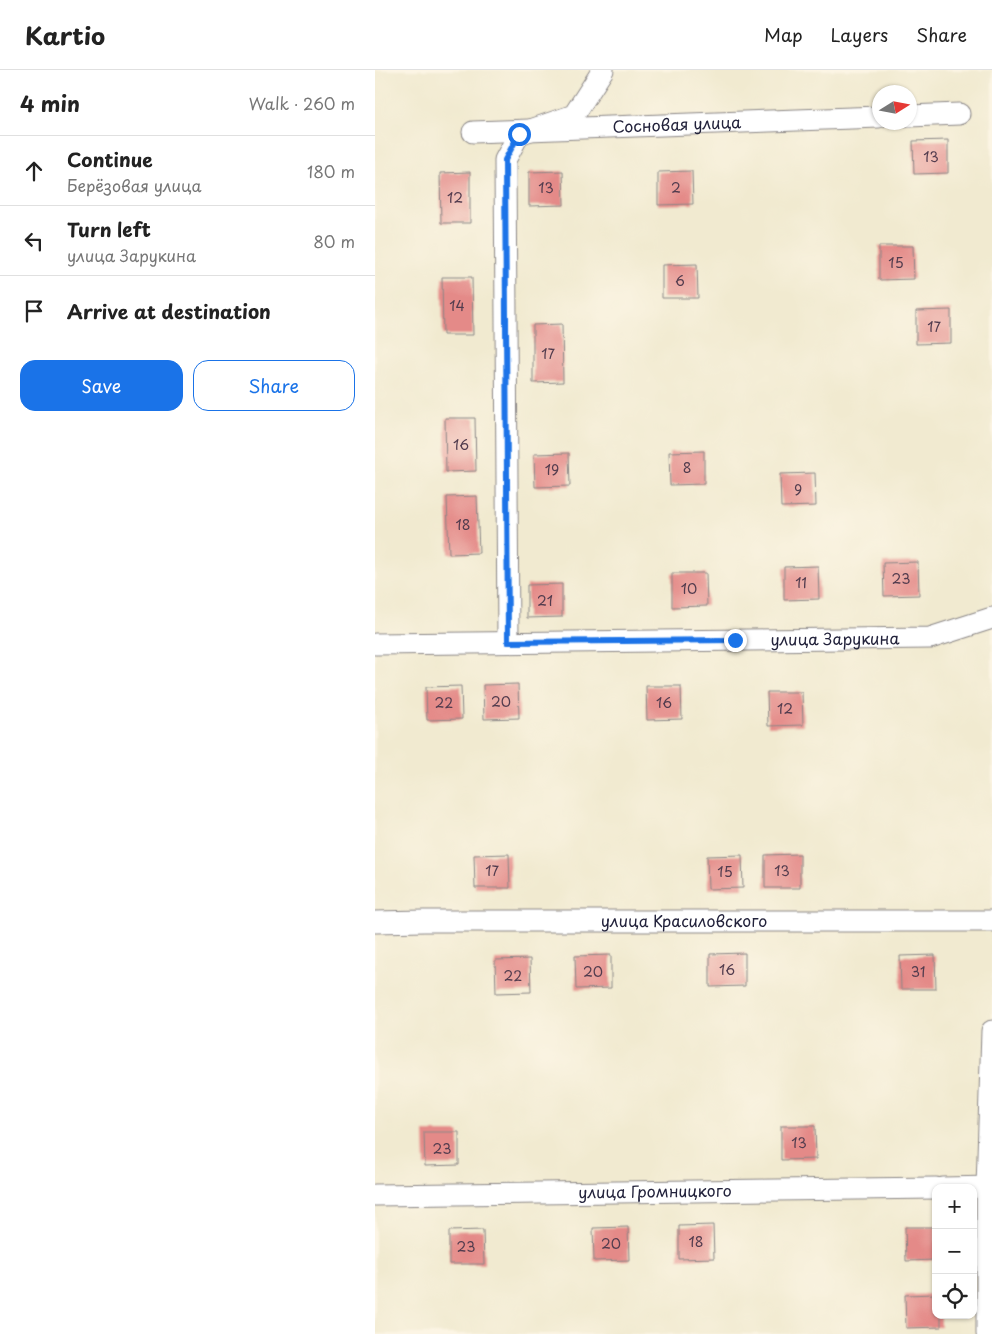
<!DOCTYPE html>
<meta charset="utf-8">
<style>
body{margin:0;font-family:"Playpen Sans",sans-serif;background:#f6f6f6;color:#222}
.controls{position:absolute;right:15px;bottom:15px;display:grid;overflow:hidden;border-radius:10px;box-shadow:0 1px 4px #0004}
.controls button{width:45px;height:45px;display:grid;place-items:center;padding:0;border:0;border-bottom:1px solid #e0e0e0;background:#fff;color:#222;font:25px sans-serif}
.compass{position:absolute;left:497px;top:15px;width:45px;height:45px;border-radius:50%;background:#fff;box-shadow:0 1px 4px #0004;rotate:79deg}
.stop{position:absolute;width:15px;height:15px;margin:-11px;border:4px solid #1a73e8;border-radius:50%;background:#fff}
.stop.end{background:#1a73e8;border-color:#fff;box-shadow:0 1px 5px #0008}
.list{margin:0;padding:0;list-style:none}
h2{display:flex;justify-content:space-between;align-items:center;height:65px;margin:0;padding:0 20px;font-size:21px}
h2 small{font-size:16px;font-weight:400;color:#767676}
.list li{display:grid;grid-template-columns:32px 1fr auto;gap:15px;align-items:center;box-sizing:border-box;height:70px;padding:0 20px;border-top:1px solid #e0e0e0}
.list b{display:block;font-size:19px;white-space:nowrap}
.list p{margin:0;font-size:16px;white-space:nowrap;color:#767676}
.list em{font-size:16px;font-style:normal;color:#767676}
.actions{display:flex;gap:10px;padding:15px 20px}
.actions a{flex:1;padding:11px 0;border:1px solid #1a73e8;border-radius:15px;text-align:center;font-size:18px;color:#1a73e8}
.actions .main{background:#1a73e8;color:#fff}
.icon{flex:none;width:28px;height:28px;fill:none;stroke:currentColor;stroke-width:2;stroke-linecap:round;stroke-linejoin:round}
.map{position:relative;flex:none;width:617px;height:1264px;overflow:hidden}
header{display:flex;align-items:center;gap:30px;box-sizing:border-box;height:70px;padding:0 25px;background:#fff;border-bottom:1px solid #e0e0e0}
header strong{font-size:24px}
nav{display:flex;gap:28px;margin-inline-start:auto;font-size:18px}
main{display:flex}
aside{flex:1;background:#fff}
.map>svg:first-child{display:block}
.building{fill:#e48a88}
.lines{fill:none;stroke-linecap:round;stroke-linejoin:round}
.minor-casing{stroke:#8a8686;stroke-width:23}
.minor{stroke:#fff;stroke-width:21}
.route{stroke:#1a73e8;stroke-width:6}
.labels{text-anchor:middle;stroke-width:4.5;stroke-linejoin:round;paint-order:stroke}
.number-label{font-size:14px;fill:#523c4e}
.street-label{font-size:16px;fill:#22223b;stroke:#fcf5e5}
</style>
<header>
<strong>Kartio</strong>
<nav><a>Map</a><a>Layers</a><a>Share</a></nav>
</header>
<main>
<aside>
<h2>4 min<small>Walk · 260 m</small></h2>
<ul class="list">
<li><svg class="icon" aria-label="ahead" viewBox="0 0 24 24"><path d="M12 20V5M6 11l6-6 6 6"/></svg><div><b>Continue</b><p>Берёзовая улица</p></div><em>180 m</em></li>
<li><svg class="icon" aria-label="left" viewBox="0 0 24 24"><path d="M17 20v-9H6M10 6l-5 5 5 5"/></svg><div><b>Turn left</b><p>улица Зарукина</p></div><em>80 m</em></li>
<li><svg class="icon" aria-label="arrive" viewBox="0 0 24 24"><path d="M6 21V4h12l-3 4 3 4H6"/></svg><div><b>Arrive at destination</b></div></li>
</ul>
<div class="actions"><a class="main">Save</a><a>Share</a></div>
</aside>
<div class="map">
<svg width="617" height="1264" viewBox="0 0 617 1264">
<rect width="100%" height="100%" fill="#fcf5e5"/>
<filter id="ink" filterUnits="userSpaceOnUse"><feTurbulence type="fractalNoise" baseFrequency=".02" numOctaves="2"/><feDisplacementMap in="SourceGraphic" scale="10" xChannelSelector="R" yChannelSelector="G"/><feConvolveMatrix kernelMatrix="1 2 1 2 8 2 1 2 1" color-interpolation-filters="sRGB"/></filter>
<filter id="wash" filterUnits="userSpaceOnUse"><feTurbulence type="fractalNoise" baseFrequency=".0096" numOctaves="4" result="noise"/><feDisplacementMap in="SourceGraphic" scale="20" xChannelSelector="R" yChannelSelector="G"/><feGaussianBlur stdDeviation="1.12" result="paint"/><feColorMatrix in="noise" values="0 0 0 0 0 0 0 0 0 0 0 0 0 0 0 0 0 1.4 0 .05"/><feComposite in="paint" operator="in"/></filter>
<g filter="url(#wash)">
<rect width="100%" height="100%" fill="#f1ead0"/>
<g id="blocks">
<g class="building">
<path d="M573 70V103L539 104 538 71Z"/>
<path d="M188 101 189 135 154 136V102Z"/>
<path d="M317 101 318 134 283 135V102Z"/>
<path d="M95 102V153H66L65 103Z"/>
<path d="M504 176H538L539 209 504 210Z"/>
<path d="M322 194 323 228H287V195Z"/>
<path d="M67 207H97L98 265H68Z"/>
<path d="M576 240V273L541 274V241Z"/>
<path d="M187 254 188 312 158 313V255Z"/>
<path d="M70 348H100L101 401 71 402Z"/>
<path d="M329 381V414L295 415 294 382Z"/>
<path d="M194 383 195 416 160 417 159 384Z"/>
<path d="M440 403 441 436 406 437 405 404Z"/>
<path d="M102 426 104 483 74 484 72 427Z"/>
<path d="M543 492 544 525 509 526 508 493Z"/>
<path d="M443 496 444 529 409 530V497Z"/>
<path d="M297 503H331L332 536 297 537Z"/>
<path d="M187 514V547L152 548V515Z"/>
<path d="M143 614 144 648 109 649 108 615Z"/>
<path d="M86 616 87 649 52 650 51 617Z"/>
<path d="M271 616H306L307 649 272 650Z"/>
<path d="M392 622H427L428 655 393 656Z"/>
<path d="M134 784 135 818H100L99 785Z"/>
<path d="M425 784V818H390V785Z"/>
<path d="M367 785 368 818 333 819 332 786Z"/>
<path d="M370 883V916L335 917V884Z"/>
<path d="M236 885V918L201 919 200 886Z"/>
<path d="M560 885 561 919H526L525 886Z"/>
<path d="M155 889 156 922 121 923 120 890Z"/>
<path d="M406 1056H440L441 1089 406 1090Z"/>
<path d="M49 1062H84V1095L50 1096Z"/>
<path d="M338 1155 339 1188 304 1189V1156Z"/>
<path d="M253 1157 254 1190 219 1191 218 1158Z"/>
<path d="M530 1157H561V1190L531 1191Z"/>
<path d="M108 1160 109 1194H74V1161Z"/>
<path d="M561 1224V1245H566V1257L531 1258 530 1225Z"/>
</g>
</g>
</g>
<g filter="url(#ink)">
<use href="#blocks" fill-opacity="0" stroke="#8a8686" stroke-width="1"/>
<g class="lines">
<g class="minor-casing">
<g id="minor">
<path d="M534 46 584 44"/>
<path id="s1" d="M98 62 504 47"/>
<path d="M133 572 130 90 144 64 199 45 228 0"/>
<path id="s2" d="M0 574 555 568 617 548"/>
<path id="s3" d="M0 852 49 851H617"/>
<path d="M568 1118 617 1117"/>
<path id="s4" d="M0 1125 561 1118"/>
<path d="M612 1264V1117L617 961"/>
</g>
</g>
<use href="#minor" class="minor"/>
</g>
</g>
<g class="lines" filter="url(#ink)">
<path class="route" d="M144 64 130 90 133 572 360 570"/>
</g>
<g class="labels">
<g class="number-label">
<text x="556" y="92">13</text>
<text x="171" y="123">13</text>
<text x="301" y="123">2</text>
<text x="80" y="133">12</text>
<text x="521" y="198">15</text>
<text x="305" y="216">6</text>
<text x="82" y="241">14</text>
<text x="559" y="262">17</text>
<text x="173" y="289">17</text>
<text x="86" y="380">16</text>
<text x="312" y="403">8</text>
<text x="177" y="405">19</text>
<text x="423" y="425">9</text>
<text x="88" y="460">18</text>
<text x="526" y="514">23</text>
<text x="426" y="518">11</text>
<text x="314" y="524">10</text>
<text x="170" y="536">21</text>
<text x="126" y="637">20</text>
<text x="69" y="638">22</text>
<text x="289" y="638">16</text>
<text x="410" y="644">12</text>
<text x="117" y="806">17</text>
<text x="407" y="806">13</text>
<text x="350" y="807">15</text>
<text x="352" y="905">16</text>
<text x="218" y="907">20</text>
<text x="543" y="907">31</text>
<text x="138" y="911">22</text>
<text x="424" y="1078">13</text>
<text x="67" y="1084">23</text>
<text x="321" y="1177">18</text>
<text x="236" y="1179">20</text>
<text x="91" y="1182">23</text>
</g>
<g class="street-label">
<text dy="6" stroke="none"><textPath href="#s1" startOffset="204">Сосновая улица</textPath></text>
<text dy="6" stroke="none"><textPath href="#s2" startOffset="460">улица Зарукина</textPath></text>
<text dy="6" stroke="none"><textPath href="#s3" startOffset="309">улица Красиловского</textPath></text>
<text dy="6" stroke="none"><textPath href="#s4" startOffset="280">улица Громницкого</textPath></text>
</g>
</g>
</svg>
<div class="controls">
<button>+</button>
<button>−</button>
<button><svg class="icon" aria-label="locate" viewBox="0 0 24 24"><circle cx="12" cy="12" r="6"/><path d="M12 2v4M12 18v4M2 12h4M18 12h4"/></svg></button>
</div>
<svg class="compass" viewBox="-18 -18 36 36"><path d="M0-13l5 13h-10z" fill="#e53935"/><path d="M0 13l5-13h-10z" fill="#767676"/></svg>
<div class="stop" style="left:144px;top:64px"></div>
<div class="stop end" style="left:360px;top:570px"></div>
</div>
</main>
